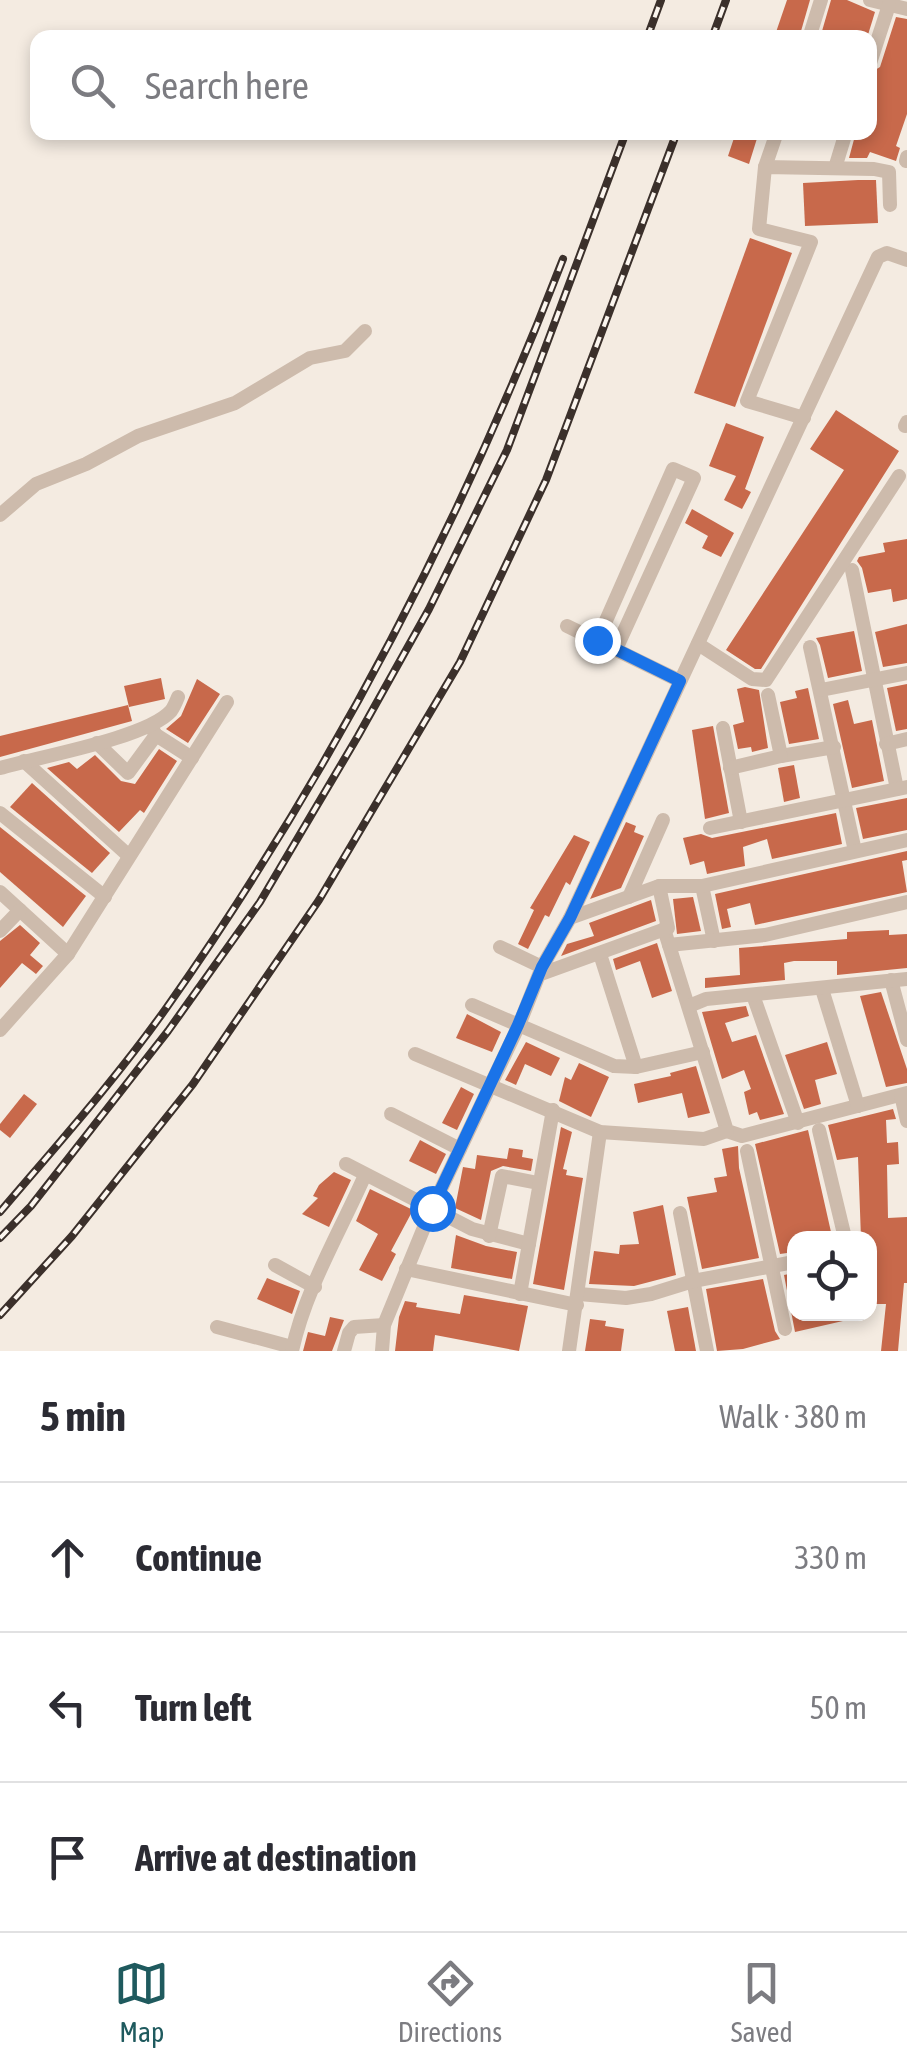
<!DOCTYPE html>
<meta charset="utf-8">
<style>
body{margin:0;font-family:"Asap Condensed",sans-serif;background:#f7f7f7;color:#2b2b33}
.controls{position:absolute;right:30px;bottom:30px;display:grid;overflow:hidden;border-radius:20px;box-shadow:0 5px 15px #0003}
.controls button{width:90px;height:90px;display:grid;place-items:center;padding:0;border:0;border-bottom:2px solid #e1e1e2;background:#fff;color:#2b2b33;font:50px sans-serif}
.stop{position:absolute;width:30px;height:30px;margin:-22px;border:8px solid #1a73e8;border-radius:50%;background:#fff}
.stop.end{background:#1a73e8;border-color:#fff;box-shadow:0 2px 10px #0008}
.list{margin:0;padding:0;list-style:none}
h2{display:flex;justify-content:space-between;align-items:center;height:130px;margin:0;padding:0 40px;font-size:42px}
h2 small{font-size:32px;font-weight:400;color:#7c7c81}
.list li{display:grid;grid-template-columns:65px 1fr auto;gap:30px;align-items:center;box-sizing:border-box;height:150px;padding:0 40px;border-top:2px solid #e1e1e2}
.list b{display:block;font-size:38px;white-space:nowrap}
.list em{font-size:32px;font-style:normal;color:#7c7c81}
.icon{flex:none;width:55px;height:55px;fill:none;stroke:currentColor;stroke-width:2;stroke-linecap:round;stroke-linejoin:round}
.map{position:relative;flex:none;width:907px;height:1351px;overflow:hidden}
.search{position:absolute;background:#fff;box-shadow:0 5px 15px #0003;left:30px;right:30px;top:30px;height:110px;display:flex;align-items:center;gap:25px;box-sizing:border-box;padding:0 35px;border-radius:20px;color:#7c7c81;font-size:38px}
.sheet{height:580px;background:#fff}
nav{display:flex;justify-content:space-around;align-items:center;box-sizing:border-box;height:140px;border-top:2px solid #e1e1e2;background:#fff;font-size:28px;color:#7c7c81}
nav a{display:grid;justify-items:center;gap:5px}
nav .on{color:#1f5a5e}
.map>svg:first-child{display:block}
.building{fill:#c8694b}
.lines{fill:none;stroke-linecap:round;stroke-linejoin:round}
.minor{stroke:#cdbbac;stroke-width:14}
.rail-casing{stroke:#3b302b;stroke-width:8}
.rail{stroke:#fbf5ee;stroke-width:4;stroke-dasharray:11;stroke-linecap:butt}
.route{stroke:#1a73e8;stroke-width:12}
</style>
<div class="map">
<svg width="907" height="1351" viewBox="0 0 907 1351">
<rect width="100%" height="100%" fill="#f4ebe1"/>
<g class="building">
<path d="M787 0H810L799 38H774Z"/>
<path d="M831 0H847L875 12 867 38H820Z"/>
<path d="M896 17 907 19V114L896 146 900 148 896 161 870 152 867 158H849L856 132H870V91L875 76 870 73 880 67Z"/>
<path d="M736 132H759L749 164 728 156Z"/>
<path d="M858 180H876L878 223 805 226 803 183Z"/>
<path d="M750 238 792 253 735 407 694 393Z"/>
<path d="M836 410 899 451 761 669H755L726 650 844 470 810 449Z"/>
<path d="M726 423 764 437 745 489 751 492 742 509 724 500 736 476 709 466Z"/>
<path d="M692 509 734 533 721 557 702 548 708 536 685 523Z"/>
<path d="M907 539V599L893 602 891 589 868 593 862 568 857 561 859 557 885 552 883 543Z"/>
<path d="M907 624V663L883 667 875 632Z"/>
<path d="M854 631 862 671 828 678 820 645 816 638Z"/>
<path d="M161 678 165 699 129 707 124 686Z"/>
<path d="M197 679 220 694 188 743 166 729 181 716Z"/>
<path d="M907 684V729L896 731 887 688Z"/>
<path d="M745 687 759 690 768 748 752 752 751 747 738 749 733 725 744 722 737 689Z"/>
<path d="M808 688 819 739 789 744 780 702 797 698 795 691Z"/>
<path d="M848 700 854 724 872 720 884 781 852 788 833 704Z"/>
<path d="M128 705 132 721 0 757V736Z"/>
<path d="M713 726 729 813 705 819 692 730Z"/>
<path d="M159 749 177 761 144 813 140 810 119 832 47 768 69 762 77 769 95 755 121 781 135 784Z"/>
<path d="M794 765 800 798 784 802 778 768Z"/>
<path d="M32 783 110 853 92 873 10 807Z"/>
<path d="M907 798V830L863 839 856 808Z"/>
<path d="M836 813 842 844 772 859 767 839 743 847 745 866 707 874 704 861 690 865 683 838 701 834 712 838Z"/>
<path d="M626 822 636 826 634 832 644 836 621 888 590 899Z"/>
<path d="M0 827 86 896 63 927 0 872Z"/>
<path d="M574 835 590 842 570 885 566 882 549 917 545 915 528 949 518 944 534 910 530 908Z"/>
<path d="M907 851V860L902 861 907 892 755 925 750 903 727 909 731 927 722 929 715 894Z"/>
<path d="M693 897 701 931 677 934 673 899Z"/>
<path d="M651 900 656 921 561 956 567 944 594 936 589 923Z"/>
<path d="M20 925 40 943 30 955 43 966 36 974 22 963 0 988V941Z"/>
<path d="M889 930V935L907 934V968L837 975V961H794L784 963 785 980 705 988V978L740 975 739 948 847 939V932Z"/>
<path d="M657 943 672 991 652 998 640 961 616 970 613 959Z"/>
<path d="M881 992 907 1069V1083L886 1087 860 996Z"/>
<path d="M746 1006 749 1016 725 1023 732 1042 756 1035 784 1114 760 1120 757 1112 749 1115 744 1092 751 1089 744 1070 722 1079 702 1012Z"/>
<path d="M467 1014 501 1032 492 1052 456 1038Z"/>
<path d="M526 1042 560 1058 551 1076 525 1064 516 1085 505 1080Z"/>
<path d="M827 1042 837 1074 815 1080 821 1104 804 1109 785 1055Z"/>
<path d="M579 1063 609 1077 591 1117 559 1101 565 1077 571 1080Z"/>
<path d="M696 1066 710 1113 688 1118 682 1093 638 1103 634 1084 671 1076 670 1073Z"/>
<path d="M461 1087 474 1094 457 1130 442 1123Z"/>
<path d="M24 1094 37 1104 10 1138 0 1130V1124Z"/>
<path d="M893 1109 896 1119 886 1120 887 1143 898 1142 899 1164 887 1165 888 1218 907 1217V1283H904L898 1351H881L886 1304H871L875 1256H872V1239L861 1238 858 1157 837 1160 828 1125Z"/>
<path d="M561 1127 572 1132 563 1169 567 1170 566 1175 583 1178 564 1290 533 1284Z"/>
<path d="M808 1130 831 1232 794 1238V1252L780 1254 755 1144Z"/>
<path d="M420 1140 446 1154 436 1174 409 1161Z"/>
<path d="M738 1146 739 1168 759 1258 702 1269 687 1197 717 1192 714 1178 727 1176 722 1149Z"/>
<path d="M509 1148 523 1150 522 1157 533 1159 531 1171 503 1166 491 1171 481 1220 455 1208 463 1167 475 1169 477 1155 507 1159Z"/>
<path d="M334 1172 351 1180 329 1227 302 1214 318 1198 313 1196 319 1185Z"/>
<path d="M370 1189 413 1210 391 1251 396 1254 382 1281 359 1270 378 1234 356 1221Z"/>
<path d="M663 1205 676 1275 634 1286 589 1284 594 1251 619 1254 620 1245 639 1244 633 1212Z"/>
<path d="M456 1235 486 1246 517 1252 512 1279 451 1268Z"/>
<path d="M794 1273V1314H855L856 1318 795 1332 784 1275Z"/>
<path d="M267 1278 300 1291 292 1314 257 1299Z"/>
<path d="M763 1279 775 1331 780 1339 743 1349 717 1351 706 1289Z"/>
<path d="M464 1295 528 1306 519 1351 435 1335 433 1351H395L399 1317 405 1301 417 1303 416 1307 460 1314Z"/>
<path d="M688 1307 696 1351H675L667 1311Z"/>
<path d="M330 1317 344 1320 332 1351H303L308 1332 325 1336Z"/>
<path d="M590 1319 606 1321 605 1326 624 1329 621 1351H585Z"/>
</g>
<g class="lines">
<g class="minor">
<path d="M870 0 907 9"/>
<path d="M809 38 821 0"/>
<path d="M870 63 889 5"/>
<path d="M906 161 907 157"/>
<path d="M765 167 777 132"/>
<path d="M835 168 846 132"/>
<path d="M804 418 747 401 811 242 759 229 765 167 874 169 889 172 890 205"/>
<path d="M905 426 907 422"/>
<path d="M0 515 36 484 86 464 138 436 235 403 310 358 345 351 365 331"/>
<path d="M852 570 897 789"/>
<path d="M567 626 680 681"/>
<path d="M597 641 673 469 694 478 616 649"/>
<path d="M698 644 752 679 766 680 899 476"/>
<path d="M810 647 855 851"/>
<path d="M821 690 907 673"/>
<path d="M768 695 781 756 834 747"/>
<path d="M723 728 741 822"/>
<path d="M153 730 156 735 192 758"/>
<path d="M97 743 128 773 156 735"/>
<path d="M886 744 907 739"/>
<path d="M24 761 129 856"/>
<path d="M0 768C38 757 147 738 171 711 174 707 176 702 178 697"/>
<path d="M730 768 781 756"/>
<path d="M0 813 105 897"/>
<path d="M710 828 907 787"/>
<path d="M702 886 714 941"/>
<path d="M0 892 68 954"/>
<path d="M629 897 663 820"/>
<path d="M570 918 659 886H702L907 840"/>
<path d="M664 929 727 1131 742 1136 907 1093"/>
<path d="M0 931 20 910"/>
<path d="M669 945 765 935 907 902"/>
<path d="M500 947 542 967"/>
<path d="M600 954 636 1067"/>
<path d="M541 974 668 928 659 886"/>
<path d="M891 980 907 1040"/>
<path d="M822 989 858 1106"/>
<path d="M753 995 798 1123"/>
<path d="M472 1005 614 1066 636 1067 703 1052"/>
<path d="M689 1006 706 999 907 979"/>
<path d="M0 1030 68 954 227 702"/>
<path d="M415 1054 600 1132 704 1139 727 1131"/>
<path d="M901 1095 907 1121"/>
<path d="M391 1114 460 1149"/>
<path d="M819 1130 845 1238"/>
<path d="M747 1151 785 1329"/>
<path d="M346 1164 472 1229 529 1244"/>
<path d="M680 1213 707 1351"/>
<path d="M489 1236 502 1176 538 1183"/>
<path d="M275 1265 315 1287"/>
<path d="M406 1269 577 1305"/>
<path d="M520 1294 553 1110"/>
<path d="M579 1294 626 1298 651 1294 693 1281 794 1262"/>
<path d="M217 1327 292 1347"/>
<path d="M292 1351C305 1290 340 1232 365 1175"/>
<path d="M344 1351 349 1333 354 1327 384 1325"/>
<path d="M382 1351 384 1325 432 1208 519 1025 542 967 570 918 878 257 887 253 907 260"/>
<path d="M569 1351 600 1132"/>
</g>
<g class="rail-casing">
<g id="rail">
<path d="M647 38 661 0"/>
<path d="M712 38 726 0"/>
<path d="M0 1212C57 1145 116 1079 167 1007 331 774 461 524 563 259"/>
<path d="M0 1238 31 1206 168 1031 260 902 358 736 429 609 507 450 626 132"/>
<path d="M0 1315 72 1236 193 1084 319 900 460 662 546 480 677 132"/>
</g>
</g>
<use href="#rail" class="rail"/>
</g>
<g class="lines">
<path class="route" d="M432 1208 518 1025 542 967 570 918 680 681 597 640"/>
</g>
</svg>
<div class="controls">
<button><svg class="icon" aria-label="locate" viewBox="0 0 24 24"><circle cx="12" cy="12" r="6"/><path d="M12 2v4M12 18v4M2 12h4M18 12h4"/></svg></button>
</div>
<div class="stop" style="left:432px;top:1208px"></div>
<div class="stop end" style="left:597px;top:640px"></div>
<div class="search"><svg class="icon" aria-label="search" viewBox="0 0 24 24"><circle cx="10" cy="10" r="6"/><path d="M15 15l6 6"/></svg>Search here</div>
</div>
<section class="sheet">
<h2>5 min<small>Walk · 380 m</small></h2>
<ul class="list">
<li><svg class="icon" aria-label="ahead" viewBox="0 0 24 24"><path d="M12 20V5M6 11l6-6 6 6"/></svg><div><b>Continue</b></div><em>330 m</em></li>
<li><svg class="icon" aria-label="left" viewBox="0 0 24 24"><path d="M17 20v-9H6M10 6l-5 5 5 5"/></svg><div><b>Turn left</b></div><em>50 m</em></li>
<li><svg class="icon" aria-label="arrive" viewBox="0 0 24 24"><path d="M6 21V4h12l-3 4 3 4H6"/></svg><div><b>Arrive at destination</b></div></li>
</ul>
</section>
<nav>
<a class="on"><svg class="icon" aria-label="map" viewBox="0 0 24 24"><path d="M3 6l6-2 6 2 6-2v14l-6 2-6-2-6 2zM9 4v14M15 6v14"/></svg>Map</a>
<a><svg class="icon" aria-label="directions" viewBox="0 0 24 24"><path d="M12 3l9 9-9 9-9-9zM9 14v-3h6M13 9l2 2-2 2"/></svg>Directions</a>
<a><svg class="icon" aria-label="saved" viewBox="0 0 24 24"><path d="M7 4h10v16l-5-4-5 4z"/></svg>Saved</a>
</nav>
